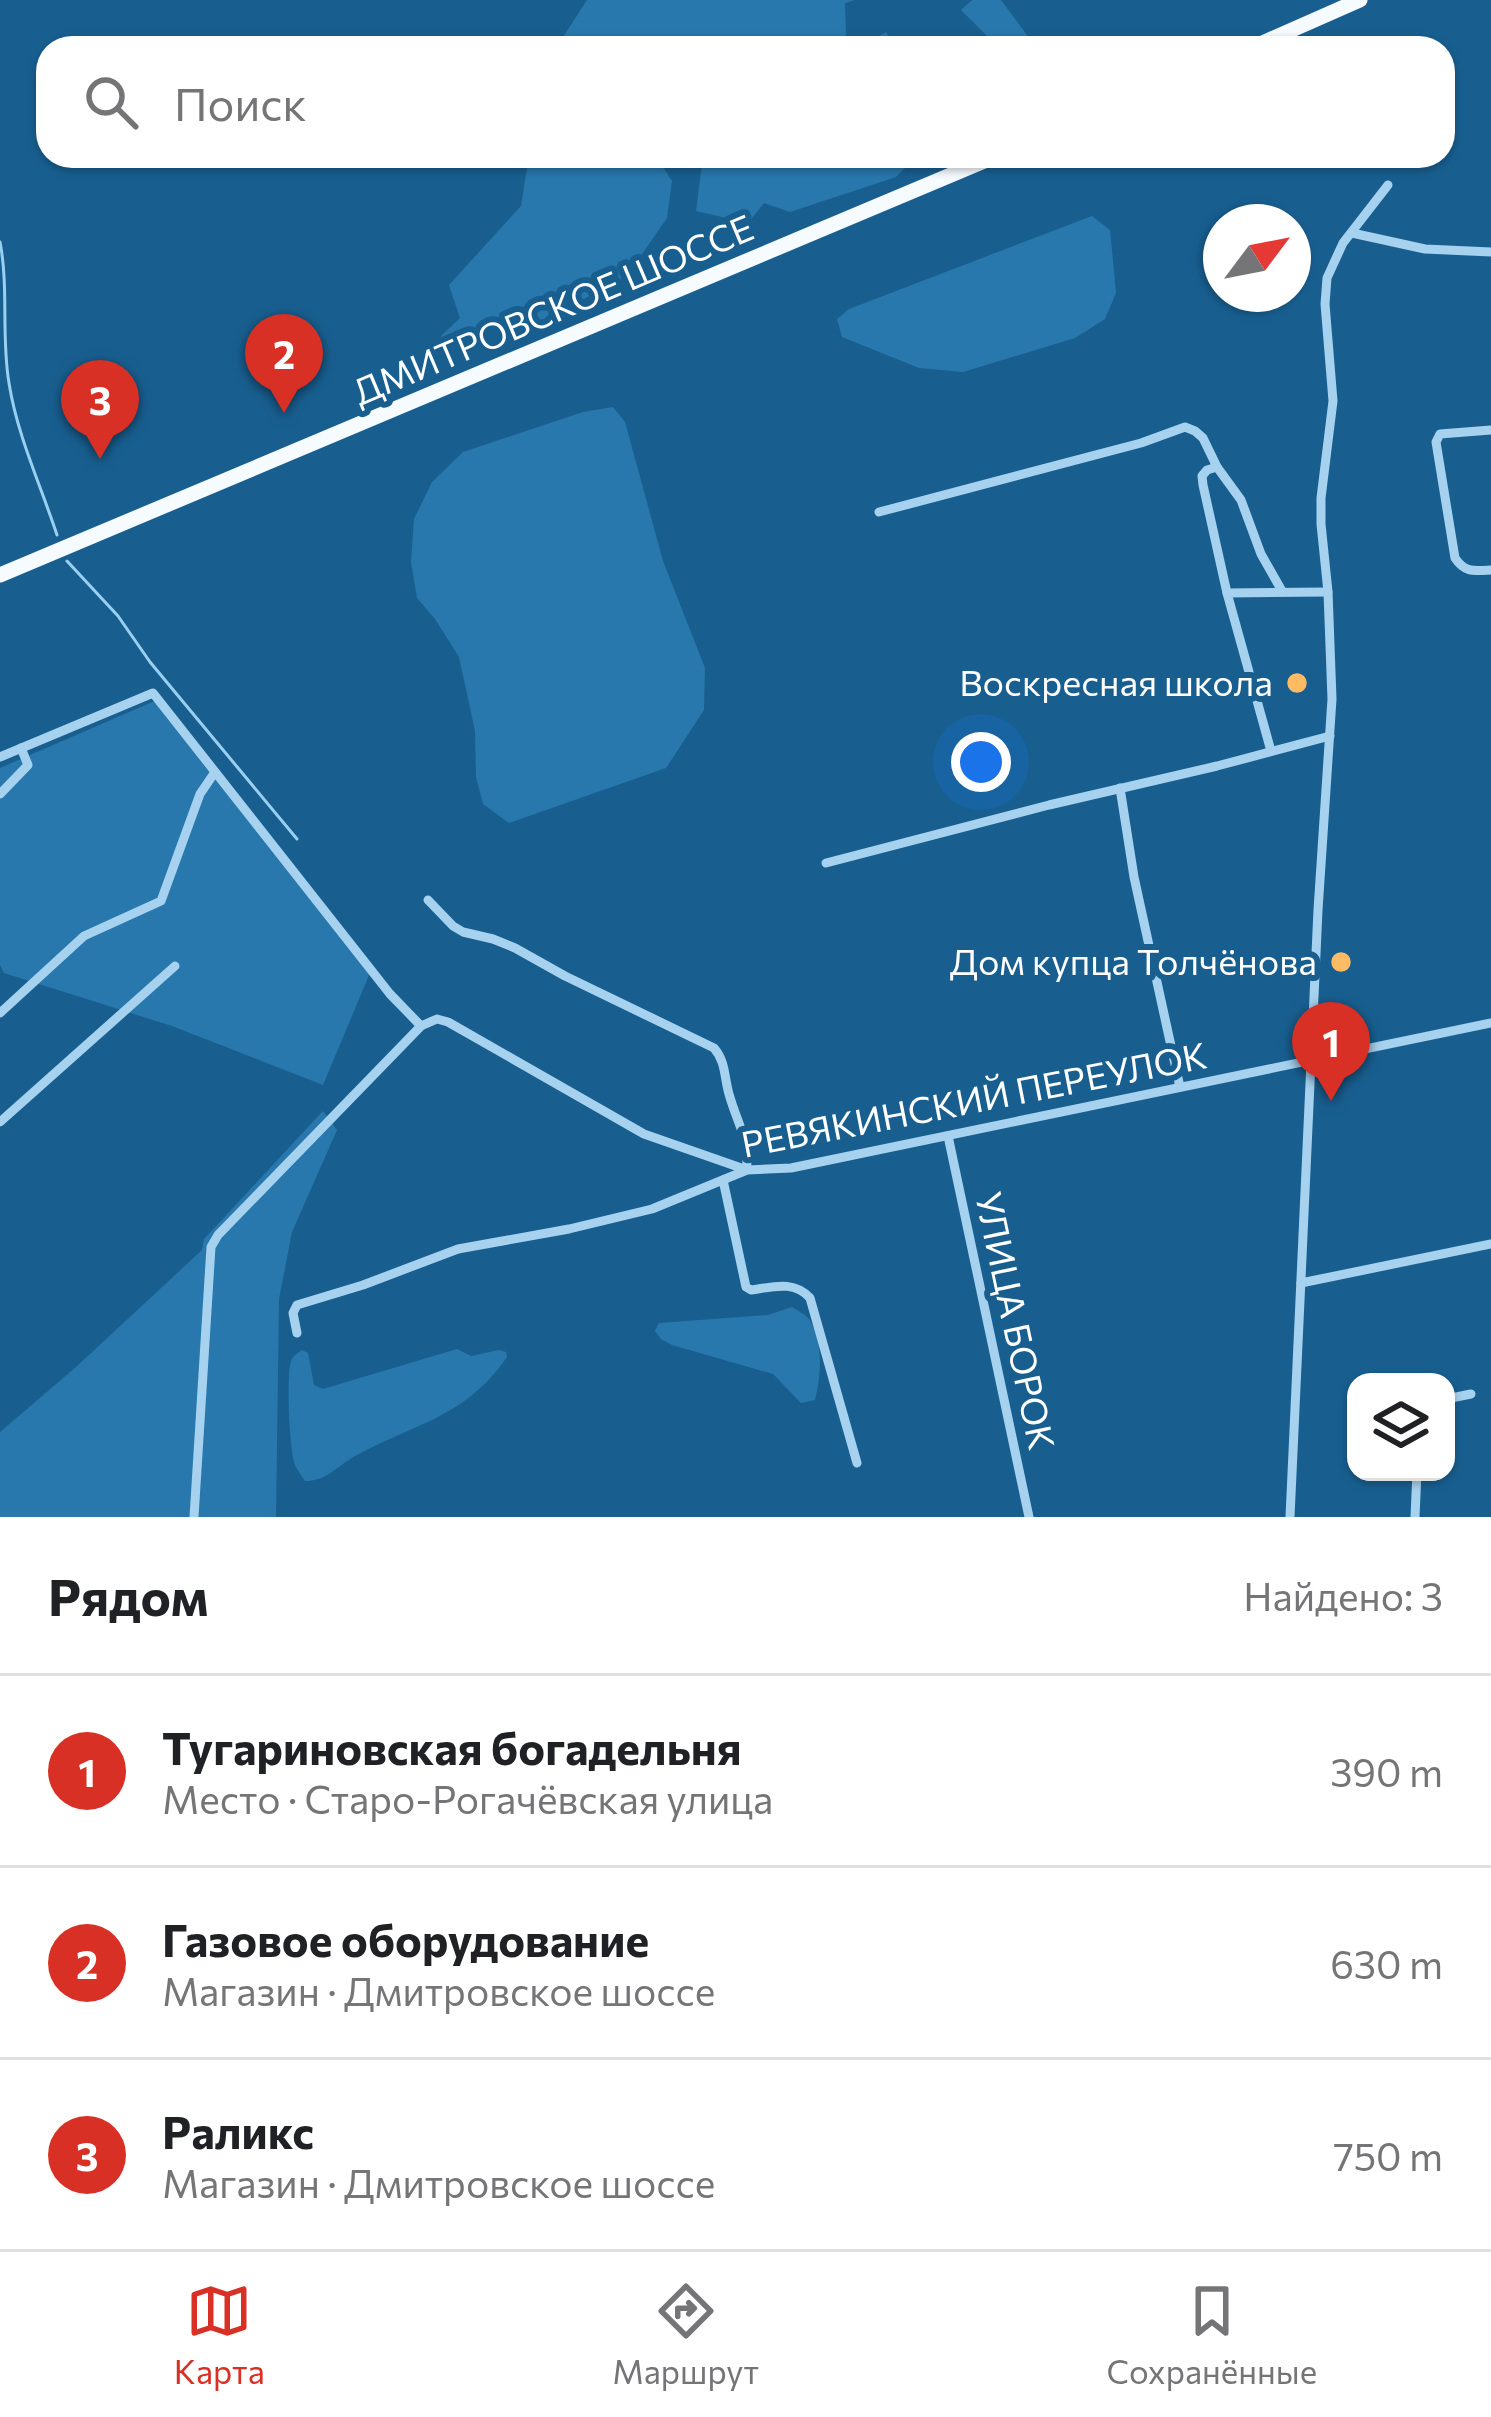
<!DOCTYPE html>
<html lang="ru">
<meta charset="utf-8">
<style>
body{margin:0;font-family:Commissioner,sans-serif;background:#f6f6f6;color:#202124}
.controls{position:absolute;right:36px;bottom:36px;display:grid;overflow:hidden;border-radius:24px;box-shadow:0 3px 9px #0004}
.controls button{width:108px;height:108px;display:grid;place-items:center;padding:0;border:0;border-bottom:3px solid #e0e0e0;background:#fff;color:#202124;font:60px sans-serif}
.compass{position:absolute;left:1203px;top:204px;width:108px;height:108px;border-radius:50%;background:#fff;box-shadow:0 3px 9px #0004;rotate:58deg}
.you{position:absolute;left:981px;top:762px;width:42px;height:42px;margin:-30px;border:9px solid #fff;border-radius:50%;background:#1a73e8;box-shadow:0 0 0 18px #1a73e833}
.badge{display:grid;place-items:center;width:78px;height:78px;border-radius:50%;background:#d93025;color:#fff;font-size:39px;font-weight:700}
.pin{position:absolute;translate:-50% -99px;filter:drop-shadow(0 3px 6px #0008)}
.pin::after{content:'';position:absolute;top:63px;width:42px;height:36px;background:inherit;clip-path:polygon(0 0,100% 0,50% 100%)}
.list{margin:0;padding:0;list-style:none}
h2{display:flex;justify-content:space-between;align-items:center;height:156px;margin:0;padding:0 48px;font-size:51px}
h2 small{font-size:39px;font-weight:400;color:#757577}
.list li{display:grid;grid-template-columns:78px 1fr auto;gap:36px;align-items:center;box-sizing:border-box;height:192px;padding:0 48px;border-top:3px solid #e0e0e0}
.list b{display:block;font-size:45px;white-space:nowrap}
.list p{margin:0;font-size:39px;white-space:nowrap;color:#757577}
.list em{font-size:39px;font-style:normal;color:#757577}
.icon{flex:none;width:66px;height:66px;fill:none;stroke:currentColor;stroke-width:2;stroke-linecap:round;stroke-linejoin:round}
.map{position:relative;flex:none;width:1491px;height:1517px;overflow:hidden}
.search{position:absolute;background:#fff;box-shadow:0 3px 9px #0004;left:36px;right:36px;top:36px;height:132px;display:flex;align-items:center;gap:30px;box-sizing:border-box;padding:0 42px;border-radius:36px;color:#757577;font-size:45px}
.sheet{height:732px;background:#fff}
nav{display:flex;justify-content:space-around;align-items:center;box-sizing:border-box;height:168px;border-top:3px solid #e0e0e0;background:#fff;font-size:33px;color:#757577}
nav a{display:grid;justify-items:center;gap:6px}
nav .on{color:#d93025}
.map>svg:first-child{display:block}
.green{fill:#2878ad}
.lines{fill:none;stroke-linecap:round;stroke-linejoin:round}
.stream{stroke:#99d0f2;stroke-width:3}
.minor{stroke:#a6d2ef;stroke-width:9}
.trunk{stroke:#f6fbff;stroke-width:15}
.poi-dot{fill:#ffbb64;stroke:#185f90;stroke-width:4.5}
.labels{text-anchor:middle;stroke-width:12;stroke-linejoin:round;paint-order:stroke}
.street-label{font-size:36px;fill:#fff;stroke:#185f90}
.poi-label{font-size:36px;fill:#fff;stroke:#185f90;text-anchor:end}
</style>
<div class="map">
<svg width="1491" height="1517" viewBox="0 0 1491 1517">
<rect width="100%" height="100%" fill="#185f90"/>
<g class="green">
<path d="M587 0H855L845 3 846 37 859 48 886 32 896 48H556Z"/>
<path d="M972 0H1001L1029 38 1046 48H986L989 38 961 10Z"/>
<path d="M529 156H666L663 167 672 181 667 218 627 276 525 330 497 326 437 349 441 336 460 318 449 285 521 206Z"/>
<path d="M703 156H917L896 177 790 212 764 203 748 223 696 211Z"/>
<path d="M1092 216 1110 230 1116 293 1105 319 1075 338 963 372 919 368 842 337 837 319 849 309Z"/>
<path d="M613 407 625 422 663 561 705 668 704 710 666 768 509 823 483 804 476 777 475 731 459 657 435 619 417 598 411 562 414 519 432 482 463 452 583 412Z"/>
<path d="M157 700 372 968 323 1085 172 1026 4 973 0 965V768Z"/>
<path d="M323 1111 337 1130 292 1232 279 1299 276 1517H0V1432L76 1367 202 1250 204 1239Z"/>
<path d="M792 1307C798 1311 805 1314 809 1319 824 1341 821 1376 815 1400L801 1403 773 1374 672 1345 661 1339 655 1331 659 1323 768 1315Z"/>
<path d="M457 1349 471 1356 499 1350 506 1352 507 1357C495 1375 478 1392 460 1404 426 1427 383 1438 347 1461 333 1471 323 1481 305 1481 303 1478 296 1468 295 1465 289 1448 287 1382 290 1365 293 1355 294 1356 302 1350L308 1353 314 1385 323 1389Z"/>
</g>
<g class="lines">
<g class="stream">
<path d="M0 242C9 289 1 336 9 383 17 435 41 486 57 535"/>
<path d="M67 561 118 616 150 662 297 839"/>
</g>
<g class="minor">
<path d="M1352 233 1425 249 1491 252"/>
<path d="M1491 430 1440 434 1436 442 1455 558C1465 573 1474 571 1491 570"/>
<path d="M1217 467 1207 470 1202 476 1203 485 1227 593 1271 751"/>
<path d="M879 512 1141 443 1185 427 1195 431 1203 438 1217 467 1241 500 1261 554 1282 591"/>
<path d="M1227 593 1328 592"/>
<path d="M0 757 153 693 390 994 421 1026"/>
<path d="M1120 788 1134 877 1180 1087"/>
<path d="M0 794 28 765 21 748"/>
<path d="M826 863 1049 805 1217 766 1330 736"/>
<path d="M0 1013 84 936 161 901 200 794 215 772"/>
<path d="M0 1122 175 966"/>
<path d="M948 1136 1029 1517"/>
<path d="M723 1180 746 1287 751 1290C773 1287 794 1280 810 1298L857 1463"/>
<path d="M1301 1283 1491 1244"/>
<path d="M297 1333 293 1313 297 1305 363 1285 458 1249 569 1229 652 1209 747 1170 791 1168 1491 1023"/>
<path d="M1446 1399 1471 1394"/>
<path d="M194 1517 211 1247 218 1235 421 1026 437 1019 448 1022 644 1134 747 1170C747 1132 738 1126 729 1094 724 1077 726 1062 714 1048L565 976 515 948 493 939 463 932 453 926 428 900"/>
<path d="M1290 1517 1318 910 1332 699 1328 592 1321 524V498L1333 401 1325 304 1327 278 1343 243 1388 185"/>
<path d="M1415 1517 1417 1472"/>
</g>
<g class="trunk">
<path d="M1251 48 1360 0"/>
<path d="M0 575 996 156"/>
</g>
</g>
<g class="poi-dot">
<circle cx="1297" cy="683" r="12"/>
<circle cx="1341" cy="962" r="12"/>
</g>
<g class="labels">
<g class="street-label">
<text transform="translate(553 310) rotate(-23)" y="13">ДМИТРОВСКОЕ ШОССЕ</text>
<text transform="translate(974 1100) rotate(-11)" y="13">РЕВЯКИНСКИЙ ПЕРЕУЛОК</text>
<text transform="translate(1015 1321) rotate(78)" y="13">УЛИЦА БОРОК</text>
</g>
<g class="poi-label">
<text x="1273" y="696">Воскресная школа</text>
<text x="1317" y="975">Дом купца Толчёнова</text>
</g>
</g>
</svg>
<div class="controls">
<button><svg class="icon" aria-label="layers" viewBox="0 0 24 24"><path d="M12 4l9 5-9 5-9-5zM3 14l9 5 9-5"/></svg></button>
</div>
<svg class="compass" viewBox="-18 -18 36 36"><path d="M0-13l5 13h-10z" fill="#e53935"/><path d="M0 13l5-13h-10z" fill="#757577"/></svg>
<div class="you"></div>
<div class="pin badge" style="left:1331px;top:1101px">1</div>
<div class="pin badge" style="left:284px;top:413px">2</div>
<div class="pin badge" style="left:100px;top:459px">3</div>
<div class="search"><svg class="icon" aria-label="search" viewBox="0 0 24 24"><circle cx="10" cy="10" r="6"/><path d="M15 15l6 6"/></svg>Поиск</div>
</div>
<section class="sheet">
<h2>Рядом<small>Найдено: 3</small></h2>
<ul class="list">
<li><span class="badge">1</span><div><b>Тугариновская богадельня</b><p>Место · Старо-Рогачёвская улица</p></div><em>390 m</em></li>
<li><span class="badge">2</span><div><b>Газовое оборудование</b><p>Магазин · Дмитровское шоссе</p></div><em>630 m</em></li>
<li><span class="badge">3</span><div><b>Раликс</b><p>Магазин · Дмитровское шоссе</p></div><em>750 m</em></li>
</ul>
</section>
<nav>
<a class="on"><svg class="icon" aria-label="map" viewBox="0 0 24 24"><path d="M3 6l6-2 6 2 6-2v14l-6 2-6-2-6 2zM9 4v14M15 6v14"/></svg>Карта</a>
<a><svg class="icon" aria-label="directions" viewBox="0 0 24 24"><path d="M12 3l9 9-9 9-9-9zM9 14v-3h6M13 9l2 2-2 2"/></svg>Маршрут</a>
<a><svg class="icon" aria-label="saved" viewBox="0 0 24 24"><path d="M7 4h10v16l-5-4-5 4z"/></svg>Сохранённые</a>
</nav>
